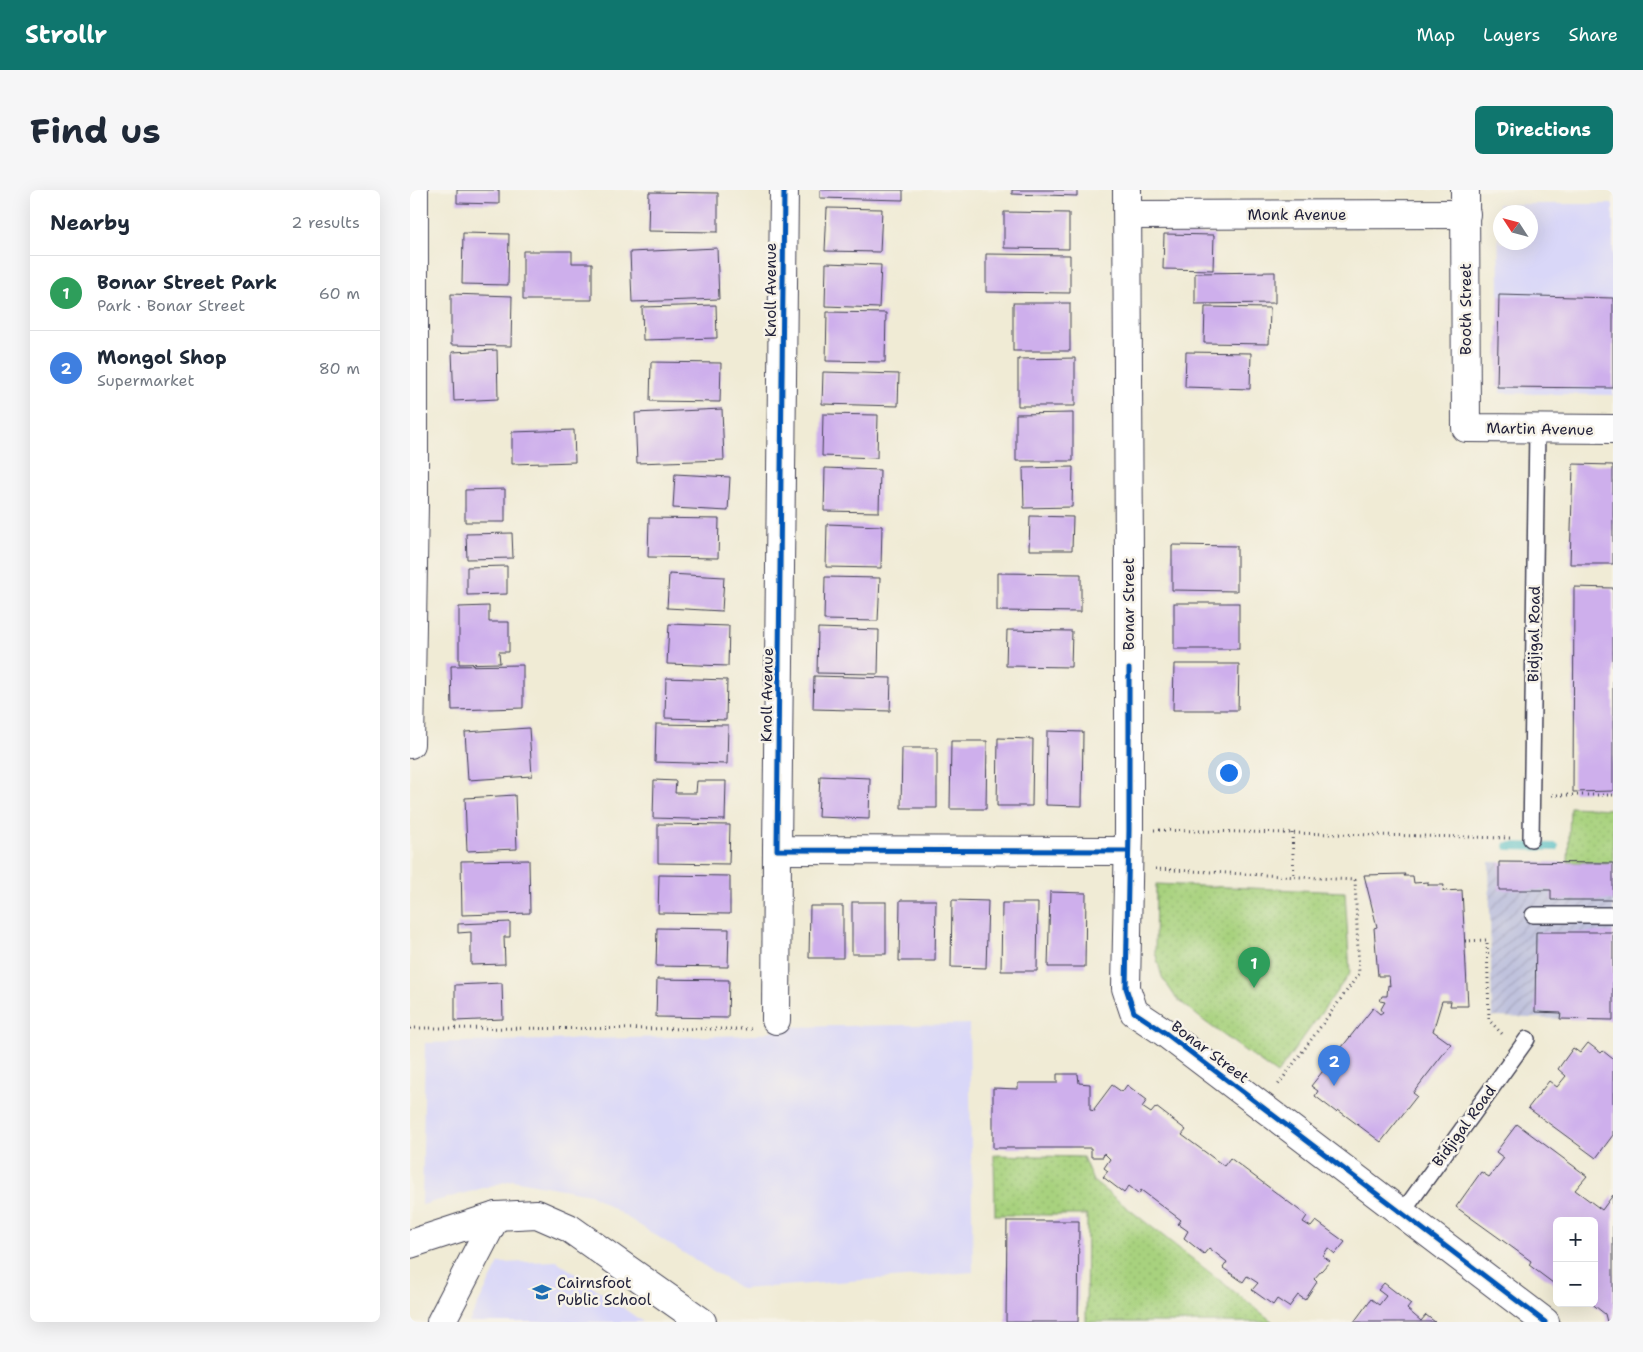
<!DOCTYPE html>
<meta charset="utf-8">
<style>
body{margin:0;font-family:"Shantell Sans",sans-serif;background:#f6f6f7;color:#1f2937}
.controls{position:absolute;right:15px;bottom:15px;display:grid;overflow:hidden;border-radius:8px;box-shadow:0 5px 20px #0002}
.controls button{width:45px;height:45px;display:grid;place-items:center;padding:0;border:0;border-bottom:1px solid #e0e1e3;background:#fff;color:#1f2937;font:25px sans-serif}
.compass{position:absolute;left:1083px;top:15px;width:45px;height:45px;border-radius:50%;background:#fff;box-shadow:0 5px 20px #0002;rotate:306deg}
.you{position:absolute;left:818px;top:582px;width:18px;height:18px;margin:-12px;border:4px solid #fff;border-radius:50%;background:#1a73e8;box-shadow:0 0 0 8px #1a73e833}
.badge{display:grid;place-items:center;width:32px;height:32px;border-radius:50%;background:#0f766e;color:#fff;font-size:16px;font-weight:700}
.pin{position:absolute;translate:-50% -41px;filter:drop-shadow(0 1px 2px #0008)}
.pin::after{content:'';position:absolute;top:26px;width:18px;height:15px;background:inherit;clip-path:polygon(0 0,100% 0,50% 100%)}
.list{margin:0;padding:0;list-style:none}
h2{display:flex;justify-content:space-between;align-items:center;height:65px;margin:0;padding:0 20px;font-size:21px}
h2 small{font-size:16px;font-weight:400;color:#747a83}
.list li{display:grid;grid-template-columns:32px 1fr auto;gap:15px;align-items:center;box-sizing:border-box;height:75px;padding:0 20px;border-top:1px solid #e0e1e3}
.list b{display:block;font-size:19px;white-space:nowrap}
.list p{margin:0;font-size:16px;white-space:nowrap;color:#747a83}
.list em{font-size:16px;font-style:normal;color:#747a83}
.map{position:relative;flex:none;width:1203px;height:1132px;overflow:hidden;border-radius:8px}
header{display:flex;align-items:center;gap:30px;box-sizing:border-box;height:70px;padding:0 25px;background:#0f766e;color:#fff}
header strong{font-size:24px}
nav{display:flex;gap:28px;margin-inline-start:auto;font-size:18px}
.intro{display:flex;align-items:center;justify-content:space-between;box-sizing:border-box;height:120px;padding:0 30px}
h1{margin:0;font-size:35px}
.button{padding:12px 22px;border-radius:8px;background:#0f766e;color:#fff;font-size:18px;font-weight:700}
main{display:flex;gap:30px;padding:0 30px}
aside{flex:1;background:#fff;border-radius:8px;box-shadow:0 5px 20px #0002}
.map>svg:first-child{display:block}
.built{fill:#d9d7f8;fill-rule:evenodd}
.industrial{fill:url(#industrial-furrows)}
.park{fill:url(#park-dots);stroke:#657a5c}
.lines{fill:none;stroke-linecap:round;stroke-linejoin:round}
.stream{stroke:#4abac0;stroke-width:8}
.building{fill:#ceafec}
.service-casing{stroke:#414052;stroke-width:18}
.minor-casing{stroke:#414052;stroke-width:30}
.path{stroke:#414052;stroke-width:3;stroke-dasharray:1 4;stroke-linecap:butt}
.service{stroke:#fff;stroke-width:15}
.minor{stroke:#fff;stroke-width:28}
.cycleway-casing{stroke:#f7f3e8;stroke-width:8}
.cycleway{stroke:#0057b8;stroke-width:5}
.labels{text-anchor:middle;stroke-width:5;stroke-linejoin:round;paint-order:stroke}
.street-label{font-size:15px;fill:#22223b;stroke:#f7f3e8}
.poi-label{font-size:15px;fill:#22223b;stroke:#f7f3e8;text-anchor:start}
</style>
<header>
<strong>Strollr</strong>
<nav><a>Map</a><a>Layers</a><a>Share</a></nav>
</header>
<div class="intro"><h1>Find us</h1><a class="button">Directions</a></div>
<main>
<aside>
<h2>Nearby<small>2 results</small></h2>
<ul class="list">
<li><span class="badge" style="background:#2e9e5b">1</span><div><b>Bonar Street Park</b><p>Park · Bonar Street</p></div><em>60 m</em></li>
<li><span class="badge" style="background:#3f7fe0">2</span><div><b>Mongol Shop</b><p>Supermarket</p></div><em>80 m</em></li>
</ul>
</aside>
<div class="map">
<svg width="1203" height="1132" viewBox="0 0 1203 1132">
<defs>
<pattern id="industrial-furrows" width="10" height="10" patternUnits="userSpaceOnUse" patternTransform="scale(1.25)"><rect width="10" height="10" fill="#c0c2dd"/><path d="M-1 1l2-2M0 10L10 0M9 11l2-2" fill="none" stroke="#a5a6bf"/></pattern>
<pattern id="park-dots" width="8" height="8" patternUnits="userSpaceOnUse" patternTransform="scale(1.25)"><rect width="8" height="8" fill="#a8d27e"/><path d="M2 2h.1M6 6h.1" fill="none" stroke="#90b46e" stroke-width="1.8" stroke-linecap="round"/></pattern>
</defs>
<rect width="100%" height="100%" fill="#f7f3e8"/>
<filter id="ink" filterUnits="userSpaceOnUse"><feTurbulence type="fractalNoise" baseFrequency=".02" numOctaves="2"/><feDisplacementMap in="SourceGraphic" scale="10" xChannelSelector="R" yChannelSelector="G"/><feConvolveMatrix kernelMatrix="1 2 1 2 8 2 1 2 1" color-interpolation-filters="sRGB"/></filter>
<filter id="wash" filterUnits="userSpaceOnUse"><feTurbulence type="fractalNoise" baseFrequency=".0096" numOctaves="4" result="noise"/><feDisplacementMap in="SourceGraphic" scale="20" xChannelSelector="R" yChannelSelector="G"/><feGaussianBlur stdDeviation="1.12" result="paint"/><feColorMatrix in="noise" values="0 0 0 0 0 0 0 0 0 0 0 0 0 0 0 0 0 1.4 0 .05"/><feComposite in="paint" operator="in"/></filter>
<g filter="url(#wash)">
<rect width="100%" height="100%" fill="#f0ebd5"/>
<g class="built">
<path d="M1088 14H1203V205L1090 203ZM1090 22H1120V52H1090Z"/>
<path d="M559 834 563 1082 331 1099 180 1004 102 990 12 1015 15 853 346 845 376 837Z"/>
<path d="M147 1071 233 1132H59L89 1073Z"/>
</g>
<path class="industrial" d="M1079 672 1203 673V830L1082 827Z"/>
<g class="park">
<path d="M1160 617 1203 619V673L1158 672Z"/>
<path d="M746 694 935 702 940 783 867 884 794 831 766 808 752 787 745 762Z"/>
<path d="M584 965 673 967 683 991 863 1132H676L677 1025H585Z"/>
</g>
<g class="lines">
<path class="stream" d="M1098 656 1145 657"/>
</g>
<g id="blocks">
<g class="building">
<path d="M47 0H89V14L47 13Z"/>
<path d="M410 0H493V10L410 8Z"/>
<path d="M602 0H667V6L602 4Z"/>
<path d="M239 2 308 3V42L238 41Z"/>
<path d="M417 18 472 19 470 62 415 61Z"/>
<path d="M594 22 659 23V59L594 58Z"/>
<path d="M53 43 99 44 98 95 52 94Z"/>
<path d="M754 44 804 45 803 80 753 79Z"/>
<path d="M307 58 309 109 222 112 220 62Z"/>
<path d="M113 61H162V73H182V110H113Z"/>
<path d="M576 64 660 65V103L576 102Z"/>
<path d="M416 73 471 75 469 118 415 116Z"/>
<path d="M865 82V113L785 114V83Z"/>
<path d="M41 104 102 106 101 156 41 155Z"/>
<path d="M1089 105 1203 108V198L1087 197Z"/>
<rect x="603" y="113" width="57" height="48"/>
<path d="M306 115 307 148 233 150 232 117Z"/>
<path d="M795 117 860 118 859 154 794 153Z"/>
<path d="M417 122 476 123 475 172 416 171Z"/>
<path d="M87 160 88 209 44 211 42 162Z"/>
<path d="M776 162 841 163 840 199 775 197Z"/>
<path d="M665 168V216H608V169Z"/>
<path d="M241 172 311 173 310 212 240 211Z"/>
<path d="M413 182 489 184 488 216 412 214Z"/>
<path d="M312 219 314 270 227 273 225 223Z"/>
<path d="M663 223V271H606V224Z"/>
<path d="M413 224 468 225 467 268 412 266Z"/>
<path d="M164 240 165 272 102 274V242Z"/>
<path d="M1163 274 1203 275V374H1160Z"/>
<path d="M663 277 662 317 614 318 613 278Z"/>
<path d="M415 278 470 280 469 322 414 321Z"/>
<path d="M265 284 320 287 318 321 263 318Z"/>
<path d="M95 299V332H55V300Z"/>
<path d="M620 326 663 327 662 360H619Z"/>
<path d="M239 328 309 329 308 368 238 367Z"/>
<path d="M417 334 472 336 471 378 416 377Z"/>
<path d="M102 343 103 368 57 369 56 344Z"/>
<path d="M762 355 827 356V401L762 400Z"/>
<path d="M97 376V404L57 405V377Z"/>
<path d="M587 383 671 384V422L587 421Z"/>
<path d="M259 384 314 387 312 421 257 418Z"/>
<path d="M415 387 470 388 468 431 414 430Z"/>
<path d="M1164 397 1203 398V601L1163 602Z"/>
<rect x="764" y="413" width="65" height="46"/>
<path d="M79 416V432H99V462H89L90 473 49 474V417Z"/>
<path d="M259 434 319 436 318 476 257 474Z"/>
<path d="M408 438 469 440 468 484 407 483Z"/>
<path d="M597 440 662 441 661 477 596 476Z"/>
<path d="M764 474H829L828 520H763Z"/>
<path d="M113 475V518L42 520 41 476Z"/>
<path d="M404 486 481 488 480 521 403 519Z"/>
<path d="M256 488 317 490 316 530 255 528Z"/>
<path d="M246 534 318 535 317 574 245 572Z"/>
<path d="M119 538 122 586 58 590 55 542Z"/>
<path d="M637 541 673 542 672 616 636 615Z"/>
<path d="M588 548 623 549 622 616H587Z"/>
<path d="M541 551H577L576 619H540Z"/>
<path d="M492 558H527V618H491Z"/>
<path d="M410 586 460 588 459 629 408 627Z"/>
<path d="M244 590 266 591 265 603H286L287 591H316L315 630 243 628Z"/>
<path d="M105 605 107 659 57 661 55 608Z"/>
<path d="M248 634 320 635 319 674 248 673Z"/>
<path d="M119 670 120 723 52 725 51 671Z"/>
<path d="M1089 672 1203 673V710H1141V700H1089Z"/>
<path d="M995 684 994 686H1003L1004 693 1018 692V695H1034L1033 701 1052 700 1058 816H1040L1041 811H1032L1023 841 1041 854 1003 903 1007 906 971 952 928 920 926 922 905 906 908 901 901 896 963 818 970 824 973 822 971 819 975 812 970 811 972 806H977L978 795 980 796 979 786H968L964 738 967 737 954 685Z"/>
<path d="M249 685 320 686V724L248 723Z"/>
<path d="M640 702 676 703 675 777H638Z"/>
<path d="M490 710H526L525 771H489Z"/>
<path d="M542 710 578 711 576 778 541 777Z"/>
<rect x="442" y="712" width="34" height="52"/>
<path d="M592 713H628L627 781H591Z"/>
<path d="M400 716H433V768H399Z"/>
<path d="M100 732V747H94L95 774 61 775V742L48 743V734Z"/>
<path d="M247 738 319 739 318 777 246 776Z"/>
<path d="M1126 742H1203V830L1150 829 1151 823 1125 822Z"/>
<path d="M247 789 319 790 318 828 246 827Z"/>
<path d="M92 793 93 829 45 831V795Z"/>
<path d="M1178 853 1191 863 1193 861 1203 869V945L1186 968 1118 918 1139 891 1147 897 1156 886 1148 879 1163 858 1170 863Z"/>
<path d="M647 884H668L669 893 680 894V920L685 921 684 919 702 895 712 902 717 895 737 910 732 917 741 923 746 917 776 940 772 945 814 976 820 968 897 1026 893 1032 901 1037 906 1031 935 1052 925 1064 918 1058 913 1066 920 1071 904 1089 907 1092 895 1110 888 1105 879 1117 867 1109 863 1115 842 1100 848 1093 837 1086 833 1092 813 1078 817 1072 799 1058 794 1064 774 1048 778 1041 768 1034 771 1030 731 1000 729 1004 719 996 714 1003 693 987 698 981 694 978 700 969 694 963 693 967H681V958H583V898L608 899V893H647Z"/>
<path d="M1107 934 1177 986 1165 1000 1192 1020 1203 1005V1132H1197L1195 1124 1181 1113H1184V1031H1147V1096L1119 1075 1121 1071 1046 1017 1071 982 1079 987 1094 968 1086 962Z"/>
<path d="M597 1031H669L668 1132H596Z"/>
<path d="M974 1093 1001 1114 997 1119 1011 1131 1016 1125 1025 1132H944L961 1109 969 1115 976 1106 968 1100Z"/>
</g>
</g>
</g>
<g filter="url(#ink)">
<use href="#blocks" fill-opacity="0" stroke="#414052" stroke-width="1"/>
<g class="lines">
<g class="service-casing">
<g id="service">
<path d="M1121 649 1127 239"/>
<path d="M1123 725H1203"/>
<path d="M992 1023 1117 849"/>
</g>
</g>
<g class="minor-casing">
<g id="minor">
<path d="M374 0 367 660 718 661"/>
<path d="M717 0 719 369V640L716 798 724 822 754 842 1135 1132"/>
<path d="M1055 0 1056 238 1203 239"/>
<path d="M718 25 1056 24"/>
<path d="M0 554 4 314V0"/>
<path d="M366 830 367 660"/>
<path d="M0 1054 86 1026 127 1024 159 1038 292 1132"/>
<path d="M31 1132 86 1026"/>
</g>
</g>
<g class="path">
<path d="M1142 605H1203"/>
<path d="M744 640 1100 648"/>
<path d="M882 643 884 687"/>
<path d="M745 679 945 690 949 784 868 895"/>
<path d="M1055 751 1077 750 1079 830 1094 846"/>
<path d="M0 838 342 839"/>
</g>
<use href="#service" class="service"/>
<use href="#minor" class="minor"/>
<g class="cycleway-casing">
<g id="cycleway">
<path d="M374 0 367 660 718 661"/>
<path d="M719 479V640L716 798 724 822 754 842 1135 1132"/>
</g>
</g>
<use href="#cycleway" class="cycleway"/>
</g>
</g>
<defs>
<g id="school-bare" transform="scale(1.5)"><path d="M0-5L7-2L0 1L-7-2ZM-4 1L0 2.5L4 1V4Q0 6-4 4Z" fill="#1f6fb2" stroke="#f7f3e8" stroke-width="2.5" paint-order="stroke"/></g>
</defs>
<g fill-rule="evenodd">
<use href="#school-bare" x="132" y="1102"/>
</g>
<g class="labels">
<g class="street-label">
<text x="887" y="30">Monk Avenue</text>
<text transform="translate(361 100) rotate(-90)" y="5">Knoll Avenue</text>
<text transform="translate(1056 119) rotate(-90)" y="5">Booth Street</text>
<text transform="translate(1130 239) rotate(1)" y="5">Martin Avenue</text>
<text transform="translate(719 414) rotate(-90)" y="5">Bonar Street</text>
<text transform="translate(1124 444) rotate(-89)" y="5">Bidjigal Road</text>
<text transform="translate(357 505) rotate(-89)" y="5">Knoll Avenue</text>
<text transform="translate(800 862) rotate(37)" y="5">Bonar Street</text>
<text transform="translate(1054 936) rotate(-54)" y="5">Bidjigal Road</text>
</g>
<g class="poi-label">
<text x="147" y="1098">Cairnsfoot<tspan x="147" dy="17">Public School</tspan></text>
</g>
</g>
</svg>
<div class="controls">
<button>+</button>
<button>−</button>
</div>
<svg class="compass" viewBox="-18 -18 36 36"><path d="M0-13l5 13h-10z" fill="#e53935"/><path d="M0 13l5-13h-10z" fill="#747a83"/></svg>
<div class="you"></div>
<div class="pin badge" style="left:844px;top:798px;background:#2e9e5b">1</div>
<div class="pin badge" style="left:924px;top:896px;background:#3f7fe0">2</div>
</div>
</main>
